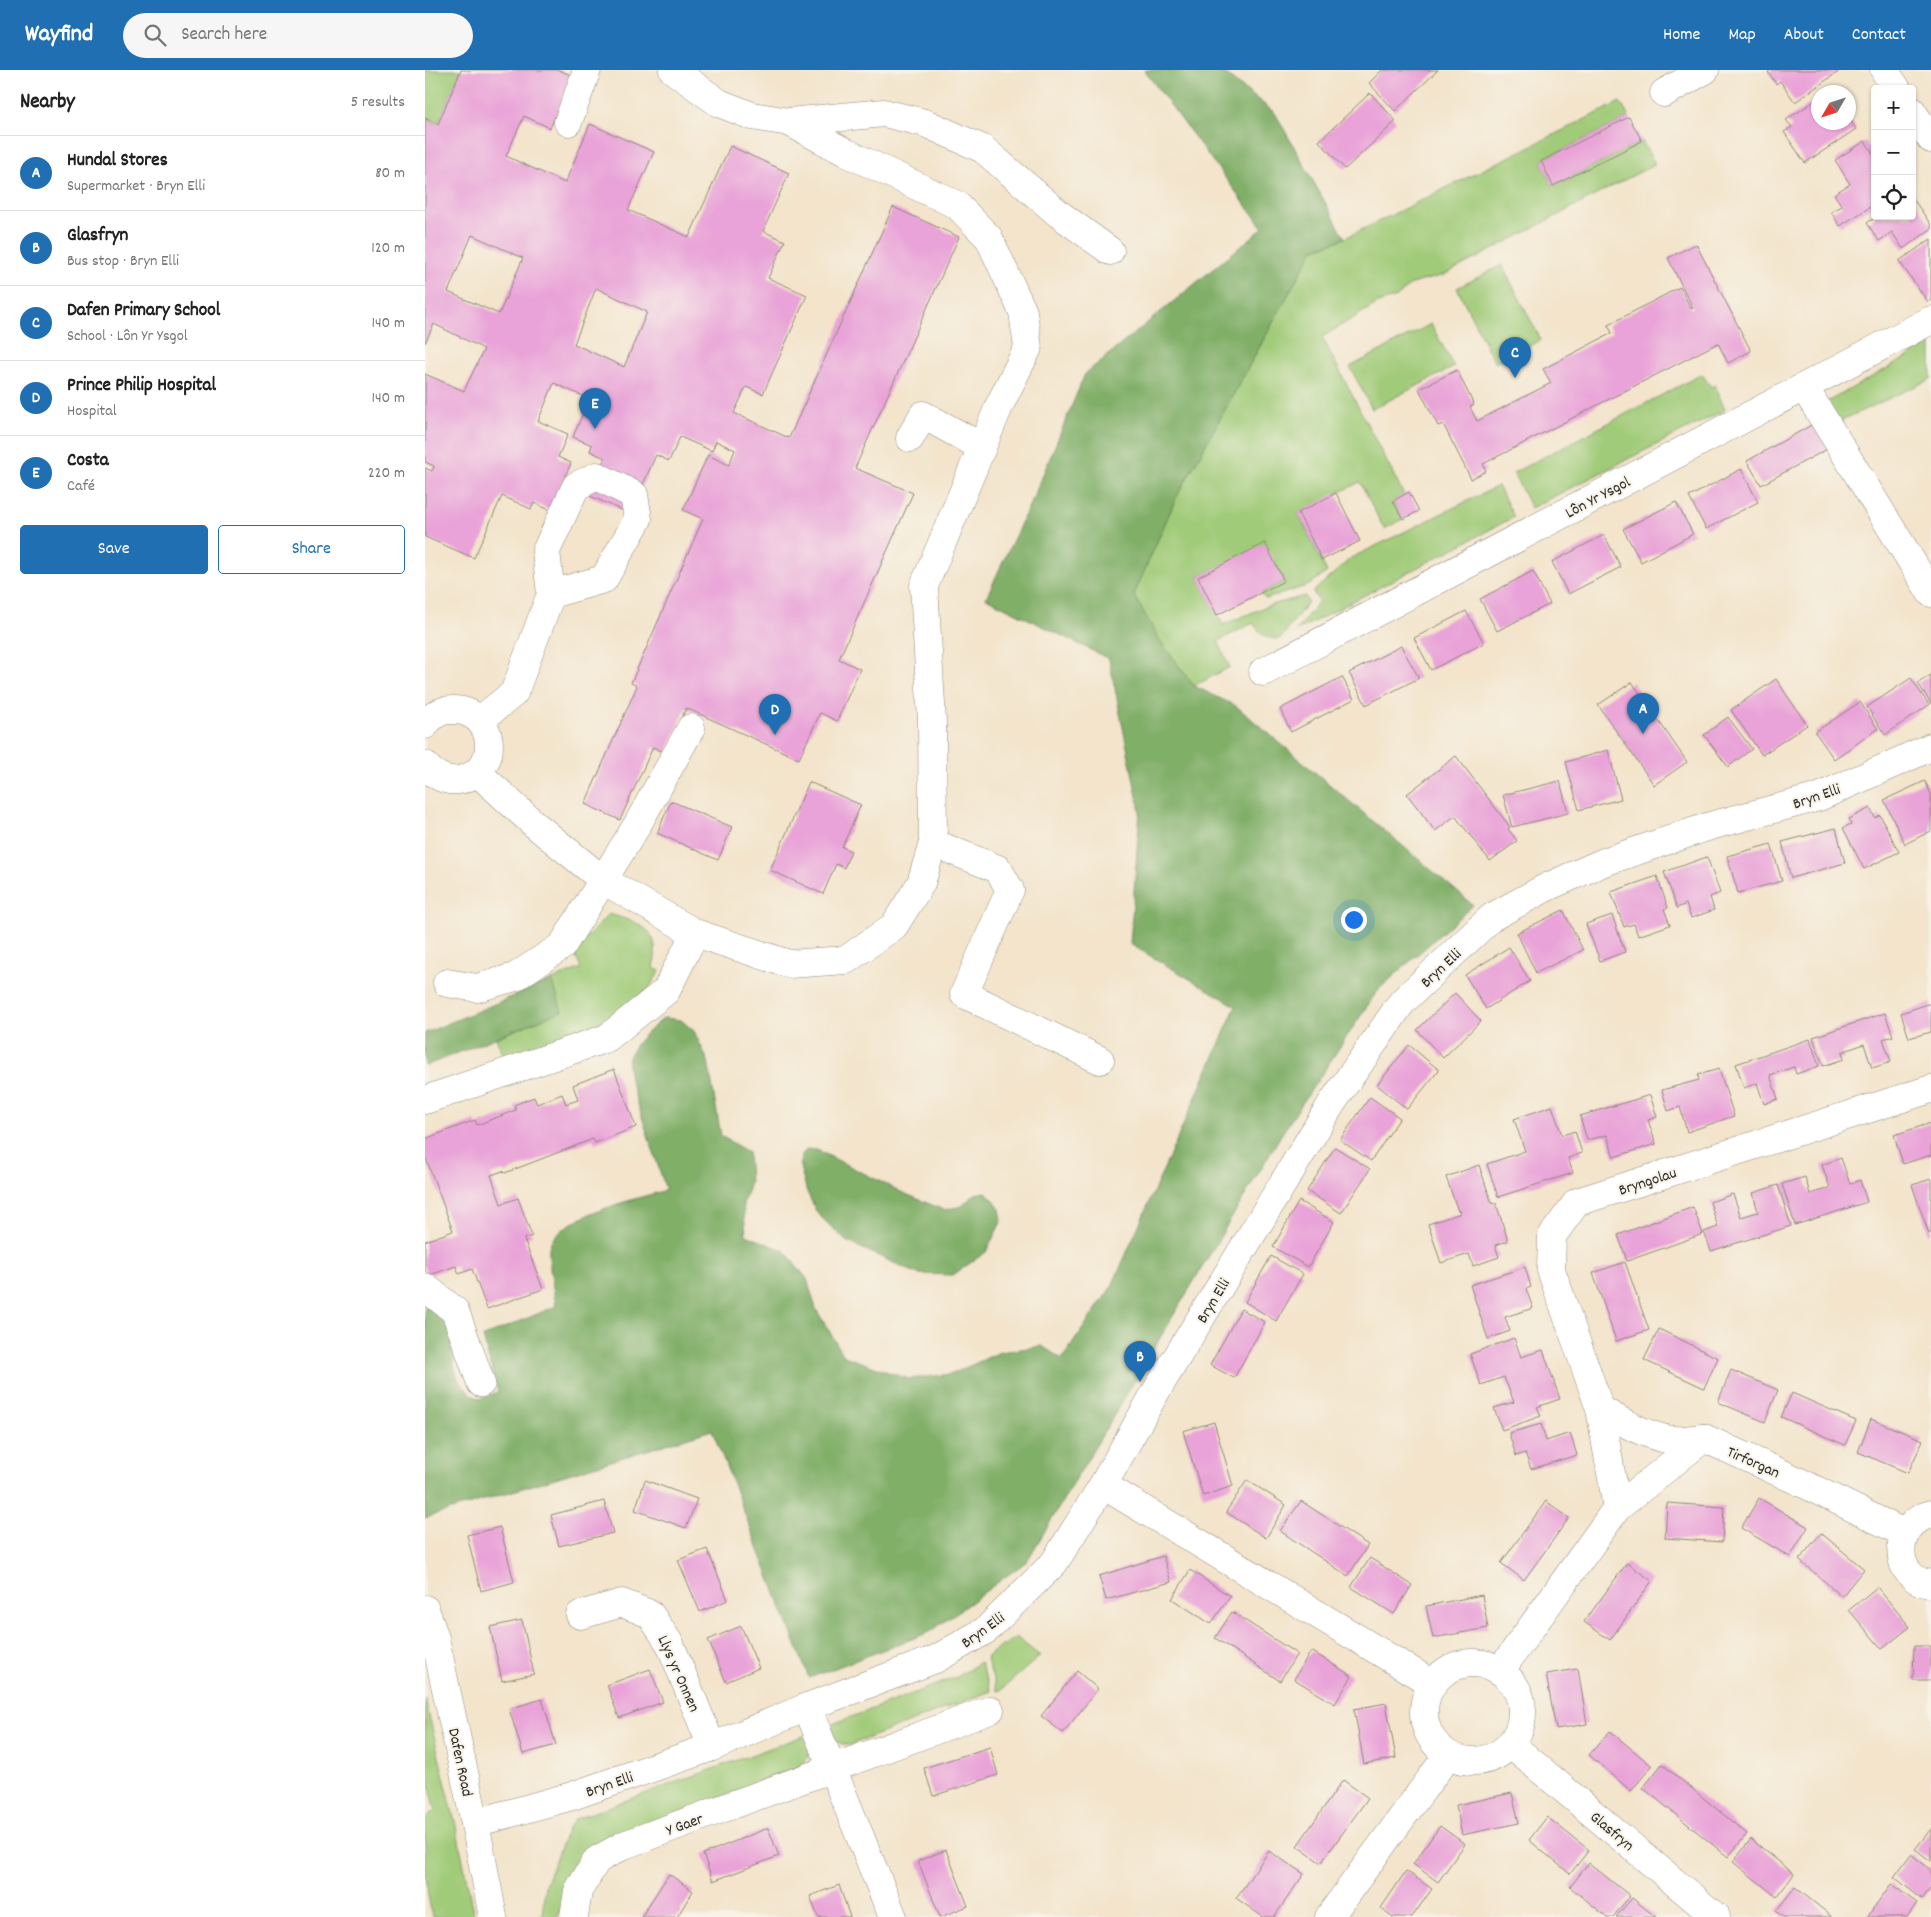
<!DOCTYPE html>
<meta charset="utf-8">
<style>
body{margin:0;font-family:Dekko,sans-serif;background:#f6f6f6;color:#222}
.controls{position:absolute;right:15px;top:15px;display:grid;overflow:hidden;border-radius:5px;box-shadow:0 1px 4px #0004}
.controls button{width:45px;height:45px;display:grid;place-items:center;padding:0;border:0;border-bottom:1px solid #e0e0e0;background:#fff;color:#222;font:25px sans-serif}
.compass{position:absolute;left:1386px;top:15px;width:45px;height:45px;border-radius:50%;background:#fff;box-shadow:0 1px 4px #0004;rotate:231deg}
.you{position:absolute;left:928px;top:849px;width:18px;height:18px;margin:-12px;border:4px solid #fff;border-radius:50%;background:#1a73e8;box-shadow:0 0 0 8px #1a73e833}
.badge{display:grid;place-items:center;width:32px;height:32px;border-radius:50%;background:#1f6fb2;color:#fff;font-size:16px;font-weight:700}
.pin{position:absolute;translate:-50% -41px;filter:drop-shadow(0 1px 2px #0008)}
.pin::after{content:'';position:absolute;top:26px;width:18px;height:15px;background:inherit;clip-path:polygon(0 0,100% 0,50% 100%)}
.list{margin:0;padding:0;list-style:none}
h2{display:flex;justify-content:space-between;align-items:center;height:65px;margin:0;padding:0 20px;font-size:21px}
h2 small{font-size:16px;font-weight:400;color:#767676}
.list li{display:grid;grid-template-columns:32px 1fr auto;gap:15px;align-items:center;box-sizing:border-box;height:75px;padding:0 20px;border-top:1px solid #e0e0e0}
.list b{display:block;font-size:19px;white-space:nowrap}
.list p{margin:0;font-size:16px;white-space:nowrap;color:#767676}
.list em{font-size:16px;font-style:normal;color:#767676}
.actions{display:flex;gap:10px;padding:15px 20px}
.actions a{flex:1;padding:11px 0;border:1px solid #1f6fb2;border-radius:5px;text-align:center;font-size:18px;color:#1f6fb2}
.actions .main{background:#1f6fb2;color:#fff}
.icon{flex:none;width:28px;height:28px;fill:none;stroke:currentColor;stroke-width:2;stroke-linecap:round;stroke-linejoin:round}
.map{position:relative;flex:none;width:1506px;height:1847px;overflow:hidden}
header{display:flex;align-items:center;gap:30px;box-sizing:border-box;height:70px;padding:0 25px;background:#1f6fb2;color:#fff}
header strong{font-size:24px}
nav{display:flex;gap:28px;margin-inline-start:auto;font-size:18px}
.search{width:350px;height:45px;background:#f6f6f6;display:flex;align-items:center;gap:12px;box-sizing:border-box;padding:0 18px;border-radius:28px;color:#767676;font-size:19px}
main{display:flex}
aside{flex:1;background:#fff}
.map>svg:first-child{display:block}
.green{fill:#a0cb78;stroke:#667b52}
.forest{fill:#80af68;stroke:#566d4a}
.building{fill:#e9a3d8;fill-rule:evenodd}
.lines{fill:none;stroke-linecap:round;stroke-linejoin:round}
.minor-casing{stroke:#8f887b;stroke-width:29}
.minor{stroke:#fff;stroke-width:28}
.labels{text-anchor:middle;stroke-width:4;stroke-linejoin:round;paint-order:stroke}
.street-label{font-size:16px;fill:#2b2b2b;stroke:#f7f3e8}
</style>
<header>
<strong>Wayfind</strong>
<div class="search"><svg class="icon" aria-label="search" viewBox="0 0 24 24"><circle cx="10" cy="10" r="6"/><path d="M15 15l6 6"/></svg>Search here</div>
<nav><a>Home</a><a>Map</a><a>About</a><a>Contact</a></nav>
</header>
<main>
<aside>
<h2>Nearby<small>5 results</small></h2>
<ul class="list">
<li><span class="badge">A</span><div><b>Hundal Stores</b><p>Supermarket · Bryn Elli</p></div><em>80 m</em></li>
<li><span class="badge">B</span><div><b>Glasfryn</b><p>Bus stop · Bryn Elli</p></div><em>120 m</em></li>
<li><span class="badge">C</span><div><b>Dafen Primary School</b><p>School · Lôn Yr Ysgol</p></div><em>140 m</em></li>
<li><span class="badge">D</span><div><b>Prince Philip Hospital</b><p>Hospital</p></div><em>140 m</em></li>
<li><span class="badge">E</span><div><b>Costa</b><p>Café</p></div><em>220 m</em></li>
</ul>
<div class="actions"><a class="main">Save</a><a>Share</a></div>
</aside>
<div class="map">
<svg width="1506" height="1847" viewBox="0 0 1506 1847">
<rect width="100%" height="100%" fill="#f7f3e8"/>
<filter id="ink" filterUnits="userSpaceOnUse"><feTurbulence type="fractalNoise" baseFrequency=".02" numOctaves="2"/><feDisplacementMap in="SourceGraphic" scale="10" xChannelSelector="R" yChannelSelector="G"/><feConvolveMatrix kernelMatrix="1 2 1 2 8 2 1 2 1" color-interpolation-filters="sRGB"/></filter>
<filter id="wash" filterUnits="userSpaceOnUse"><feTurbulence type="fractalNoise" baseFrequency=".0096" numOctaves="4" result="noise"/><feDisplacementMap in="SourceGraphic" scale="20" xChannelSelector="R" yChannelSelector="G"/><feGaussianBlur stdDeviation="1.12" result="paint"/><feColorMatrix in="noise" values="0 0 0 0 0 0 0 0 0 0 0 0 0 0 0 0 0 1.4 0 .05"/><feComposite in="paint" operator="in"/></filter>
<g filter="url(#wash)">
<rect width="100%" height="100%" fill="#f3e4cb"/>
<g class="green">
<path d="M0 0H36L13 54 0 48Z"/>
<path d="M1195 32 1204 47 1116 91 1128 116 1217 71 1230 94 1019 205 986 214 972 227 953 233 897 267 979 425 968 431 978 449 959 459 935 412 873 443 902 502 884 515 841 529 836 523 859 511 839 474 773 507 798 555 842 536 880 526 883 532 856 568C843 571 835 563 828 553L793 571 805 597 769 616 735 571 708 525 751 428 888 180 920 168Z"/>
<path d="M1077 195 1116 270 1070 293 1032 218Z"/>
<path d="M1006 254 1029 297 947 339 925 297Z"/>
<path d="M1506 274V309L1413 352 1402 332Z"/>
<path d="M1277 304 1286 317 1290 315 1300 340 1106 438 1088 403Z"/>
<path d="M1073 416 1089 447 871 561 894 531 888 522 926 488Z"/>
<path d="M184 844C215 853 238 859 228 898L235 901 224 918 182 955 81 993 71 968 136 941 127 910 156 898 146 877 164 865Z"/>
<path d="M591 1567 615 1586 576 1620 572 1621 561 1587Z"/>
<path d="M555 1592 566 1621 425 1675C411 1675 408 1668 402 1656L532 1607Z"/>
<path d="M0 1629 31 1756 49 1847H7L0 1807V1748L11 1740 0 1700Z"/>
<path d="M381 1665C386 1678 386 1687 375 1696L169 1776 148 1802 138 1826 133 1847H117L120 1815 143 1758 150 1749Z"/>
</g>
<g class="forest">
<path d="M719 0H795L850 43 920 168 888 180 751 428 709 525 735 571 769 616 811 636 1048 835 953 920 856 1065 602 1491 505 1562 384 1608 287 1360 0 1448V1231C6 1237 19 1245 22 1253 33 1286 19 1310 55 1329L73 1322 58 1267 131 1236C129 1220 123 1194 124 1179 126 1148 215 1128 241 1120L205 1010C205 1005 203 999 203 994 204 975 226 959 239 948L256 950 269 961 283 991 296 1066 323 1082 325 1113 318 1133 321 1165 360 1181 382 1209 391 1239 419 1286 483 1309 527 1304 575 1282 617 1276 637 1289 687 1216 811 936 705 874 715 741 684 589 561 528 612 419 660 304 838 158Z"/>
<path d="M127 910 137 941 0 996V963Z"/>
<path d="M382 1079 392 1080 476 1122 519 1140 537 1136 550 1124 561 1122 569 1130 575 1139 577 1150 561 1182 528 1205 493 1204 421 1171 392 1143 382 1122 375 1097 376 1086Z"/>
</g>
<g id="blocks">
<g class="building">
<path d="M36 0H134L148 6 125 58 99 46 81 86 140 113 165 54 229 82 203 140 264 167 305 76 364 103 338 161 360 171 343 208 382 225 338 324 321 317 309 343 364 368 468 137 534 167 430 398 488 423 414 589 435 599 412 651 395 643 374 689 261 638 241 683 228 677 195 750 160 734 212 616 206 613 278 449 258 440 283 385 304 395 310 380 291 371 287 381 255 367 244 391 231 385 205 444 163 425 180 388 165 381 167 375 148 367 164 329 129 313 113 351 143 364 133 387 146 393 125 440 109 433 106 439 77 426 49 488 0 467V398L7 401 9 396 0 392V304L39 321 59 279 9 254 0 273V48L13 54ZM47 165 98 188 74 244 23 222ZM171 218 222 242 199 297 149 274Z"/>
<path d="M957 0H1013L970 41 944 13Z"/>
<path d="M1346 0H1412L1413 2 1370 32 1355 11 1351 14 1343 2Z"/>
<path d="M945 23 971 51 920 99 894 71Z"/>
<path d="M1394 28V52H1424V48L1431 59 1380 93 1359 62 1367 57 1361 50Z"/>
<path d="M1204 47 1217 71 1128 116 1116 91Z"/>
<path d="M1440 71 1450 86V134L1415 156 1406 142 1417 136 1409 124 1425 114 1410 90Z"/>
<path d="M1487 127 1506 155V159L1478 179 1467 162 1454 171 1442 153 1452 146H1487Z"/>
<path d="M1506 169V230L1503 232 1474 191Z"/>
<path d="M1271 174 1326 281 1303 293 1293 273 1058 394 1061 401 1046 409 1018 354 1013 356 994 319 1032 300 1049 335 1045 337 1052 351 1126 313 1118 299 1187 263 1183 255 1255 217 1266 239 1268 238 1243 188Z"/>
<path d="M1390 353 1404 378 1336 415 1322 391Z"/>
<path d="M1316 399 1333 432 1281 459 1264 427Z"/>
<path d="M984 422 994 441 978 449 968 431Z"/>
<path d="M911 423 935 471 897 490 873 443Z"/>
<path d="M1251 432 1268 464 1216 492 1198 459Z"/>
<path d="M1179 465 1196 497 1143 524 1127 492Z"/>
<path d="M840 473 859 511 792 545 773 507Z"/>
<path d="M1108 501 1125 534 1072 561 1055 529Z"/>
<path d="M1041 541 1059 573 1006 600 989 568Z"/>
<path d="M976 576 994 608 941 635 924 603Z"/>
<path d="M1506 605V634L1493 613Z"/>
<path d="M917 607 929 629 866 662 855 639Z"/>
<path d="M1486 608 1504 635 1460 665 1442 637Z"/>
<path d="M1351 609 1382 655 1337 685 1306 640Z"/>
<path d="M1207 612 1262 692 1229 715 1173 635Z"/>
<path d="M1435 632 1453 659 1409 689 1390 662Z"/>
<path d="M1303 647 1327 679 1303 697 1279 665Z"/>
<path d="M1183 680 1196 729 1154 740 1141 692Z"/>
<path d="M1031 686 1085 757 1083 759 1092 771 1065 791 1030 746 1010 761 982 724Z"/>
<path d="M1135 711 1143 743 1087 757 1078 725Z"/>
<path d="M1500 711 1506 724V761L1480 774 1459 730Z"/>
<path d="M384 712 436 735 417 777 426 781 419 798 411 794 398 824 345 800Z"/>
<path d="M246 731 307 757 293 790 232 763Z"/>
<path d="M1445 738 1450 748 1455 745 1474 782 1439 799 1418 758 1426 754 1424 749Z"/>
<path d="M1411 758 1420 793 1366 808 1357 772Z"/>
<path d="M1346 774 1357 811 1313 823 1302 786Z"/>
<path d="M1282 787 1295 823 1285 827 1289 840 1266 848 1261 834 1252 838 1239 802Z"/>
<path d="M1232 806 1243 838 1239 839 1245 855 1213 866 1209 854 1199 857 1186 822Z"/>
<path d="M1138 840 1158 880 1111 903 1092 863Z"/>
<path d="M1187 845 1200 882 1175 891 1161 854Z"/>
<path d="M1084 877 1105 911 1061 939 1040 905Z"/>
<path d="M1030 923 1056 951 1018 988 992 960Z"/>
<path d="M1506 933V962L1484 968 1476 943Z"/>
<path d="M1460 943 1468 966 1458 969 1466 992 1447 998 1439 974 1417 982 1419 989 1398 996 1388 967Z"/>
<path d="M1385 969 1394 996 1371 1004 1369 997 1345 1005 1353 1029 1339 1034 1332 1013 1319 1018 1311 994Z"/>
<path d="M984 975 1014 1000 982 1039 952 1015Z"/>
<path d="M189 999 211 1057 170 1073 168 1069 80 1103 78 1101 66 1105 76 1134 93 1128 107 1166 99 1169 118 1219 62 1239 47 1199 34 1204 31 1196 2 1206 0 1201V1171L28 1161 0 1086V1069L50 1050 52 1055 91 1040 89 1035 109 1027 112 1034 137 1024 141 1034 153 1030 148 1015Z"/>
<path d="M1294 999 1309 1046 1262 1062 1255 1037 1243 1041 1237 1020 1274 1010 1273 1005Z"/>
<path d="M1225 1025 1232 1047 1223 1050 1231 1074 1189 1087 1182 1065 1162 1070 1155 1046Z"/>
<path d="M945 1027 975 1048 946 1091 915 1070Z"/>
<path d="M1127 1036 1137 1065 1150 1061 1157 1083 1143 1088 1148 1103 1073 1127 1062 1094 1100 1081 1089 1049Z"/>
<path d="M1506 1053V1085L1478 1094 1469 1065Z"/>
<path d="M910 1077 945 1099 916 1143 882 1121Z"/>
<path d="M1416 1088 1425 1114 1435 1110 1442 1132 1370 1155 1357 1114 1380 1107 1385 1124 1405 1118 1397 1095Z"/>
<path d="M1054 1095 1067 1134 1071 1133 1083 1171 1070 1175 1074 1187 1048 1196 1044 1184 1016 1193 1003 1154 1036 1143 1035 1140 1033 1141 1021 1107Z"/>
<path d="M1506 1109V1163L1504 1164 1487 1115Z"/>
<path d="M1353 1115 1366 1156 1286 1181 1279 1162 1293 1157 1285 1132 1308 1124 1316 1147 1333 1142 1328 1123Z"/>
<path d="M874 1131 909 1152 883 1197 848 1177Z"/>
<path d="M1268 1137 1278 1164 1202 1191 1193 1165Z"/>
<path d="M846 1186 878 1204 851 1251 820 1232Z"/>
<path d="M1200 1192 1224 1260 1191 1271 1168 1203Z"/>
<path d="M1100 1197 1106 1217 1101 1219 1108 1238 1080 1247 1085 1261 1063 1269 1045 1215Z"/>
<path d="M816 1239 840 1252 809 1308 785 1295Z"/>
<path d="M1234 1259 1293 1288 1279 1318 1219 1290Z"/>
<path d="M1089 1268 1096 1287 1118 1280 1135 1329 1112 1337 1116 1346 1077 1360 1069 1338 1089 1332 1079 1307 1056 1315 1045 1284Z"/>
<path d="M1306 1300 1353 1320 1340 1352 1293 1332Z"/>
<path d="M1367 1323 1431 1351 1420 1375 1356 1347Z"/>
<path d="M1446 1349 1498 1370 1483 1403 1433 1382Z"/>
<path d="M789 1352 808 1416 778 1426 758 1361Z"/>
<path d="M1116 1354 1121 1371 1145 1363 1152 1385 1106 1399 1100 1383 1091 1386 1084 1363Z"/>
<path d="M220 1410 272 1429 261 1458 210 1440Z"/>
<path d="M822 1410 861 1435 841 1468 801 1442Z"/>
<path d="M1334 1428 1383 1457 1365 1487 1316 1458Z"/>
<path d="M179 1431 188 1463 134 1476 126 1445Z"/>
<path d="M876 1431 943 1475 923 1506 855 1461Z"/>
<path d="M1121 1431 1144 1448 1099 1510 1076 1493Z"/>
<path d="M1242 1433 1299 1437 1297 1472 1240 1468Z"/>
<path d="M75 1457 89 1512 56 1521 42 1465Z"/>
<path d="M1396 1463 1439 1499 1417 1526 1374 1490Z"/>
<path d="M282 1479 303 1530 275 1542 253 1490Z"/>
<path d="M738 1486 746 1512 681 1530 674 1506Z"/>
<path d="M945 1488 987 1515 969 1544 926 1517Z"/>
<path d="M1202 1493 1227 1511 1185 1570 1159 1552Z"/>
<path d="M765 1500 805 1526 786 1554 747 1529Z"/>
<path d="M1452 1517 1485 1557 1457 1579 1424 1540Z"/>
<path d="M1057 1525 1063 1558 1008 1568 1001 1536Z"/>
<path d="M807 1542 872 1584 855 1611 790 1568Z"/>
<path d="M97 1550 109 1604 77 1611 65 1557Z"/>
<path d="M316 1556 334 1598 301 1612 283 1570Z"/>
<path d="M1489 1576H1506V1610H1488Z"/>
<path d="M886 1581 927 1606 910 1634 869 1609Z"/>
<path d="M225 1599 238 1632 194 1648 182 1615Z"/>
<path d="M1153 1599 1162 1654 1131 1659 1121 1604Z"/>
<path d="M652 1601 673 1619 638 1663 616 1646Z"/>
<path d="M117 1629 131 1675 98 1684 84 1639Z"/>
<path d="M961 1633 971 1688 939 1694 929 1639Z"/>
<path d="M1185 1661 1227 1696 1206 1721 1164 1685Z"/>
<path d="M565 1677 573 1705 508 1726 499 1698Z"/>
<path d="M1237 1694 1322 1764 1303 1787 1218 1718Z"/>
<path d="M918 1710 943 1728 896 1793 872 1776Z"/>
<path d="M1087 1723 1094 1753 1037 1765 1031 1735Z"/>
<path d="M1122 1747 1164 1780 1145 1804 1104 1770Z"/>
<path d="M1015 1756 1040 1774 1013 1812 988 1794Z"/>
<path d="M343 1758 354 1786 288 1811 278 1784Z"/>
<path d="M1506 1759V1791L1490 1779Z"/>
<path d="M1326 1769 1369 1804 1352 1827 1308 1792Z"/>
<path d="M521 1780 543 1836 515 1847 493 1791Z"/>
<path d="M844 1781 879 1804 849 1847H838L811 1828Z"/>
<path d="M1486 1784 1506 1800V1818L1497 1829 1469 1807Z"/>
<path d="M1164 1793 1205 1826 1188 1847H1182L1145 1817Z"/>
<path d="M981 1801 1007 1819 987 1847H968L956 1838Z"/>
<path d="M244 1804 268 1821 252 1847H216Z"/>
<path d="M1466 1814 1492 1833 1482 1847H1442Z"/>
<path d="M414 1815 425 1847H393L385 1826Z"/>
<path d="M1370 1817 1406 1846 1405 1847H1358L1351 1841Z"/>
<path d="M1207 1828 1231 1847H1191Z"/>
</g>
</g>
</g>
<g filter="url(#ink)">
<use href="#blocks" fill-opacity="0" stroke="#8f887b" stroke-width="1"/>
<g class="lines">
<g class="minor-casing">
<g id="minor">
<path d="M248 0 294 33 327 46 364 52 422 83 532 135 564 168 598 242 603 278 575 334 557 377"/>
<path d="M1459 0 1472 19"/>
<path d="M1239 23 1280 0"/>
<path d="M1487 41 1506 69"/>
<path d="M143 52 162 0"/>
<path d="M364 52 459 43 500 53 558 79 634 144 685 181"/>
<path d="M1379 317 1506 523"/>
<path d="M485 368 498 345 557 377 499 516 507 651 508 773"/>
<path d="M838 602 1506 250"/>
<path d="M55 650 89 623 126 524 121 481 151 416 172 406 209 425 213 449 179 509 126 524"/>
<path d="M0 655C6 646 16 640 26 640 72 638 78 702 34 710 21 712 8 705 0 695"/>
<path d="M270 863 364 894 421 890 469 856 496 813 508 773 573 799 585 820 539 924 675 990"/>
<path d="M22 913 52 918 90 907 137 876 211 757 266 658"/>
<path d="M0 1030 182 968 241 921 270 863 178 810 109 754 52 702"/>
<path d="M0 1217 30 1241 56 1313"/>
<path d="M1175 1339C1197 1352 1221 1366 1247 1370 1257 1371 1269 1369 1279 1368"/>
<path d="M678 1415 1008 1614"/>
<path d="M1192 1438 1175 1339 1126 1200 1127 1166 1152 1132 1506 1019"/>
<path d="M1506 1444C1466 1454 1467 1510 1506 1514"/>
<path d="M0 1539 10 1568 50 1753 68 1847"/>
<path d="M155 1545 197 1533 225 1544 245 1574 287 1677"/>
<circle cx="1048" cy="1642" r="49"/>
<path d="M1075 1601 1192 1438 1279 1368 1373 1411 1479 1463"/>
<path d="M382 1637 468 1847"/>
<path d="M1085 1674 1291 1847"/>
<path d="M50 1753 147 1726 287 1677 382 1637 511 1589 561 1560 629 1493 678 1415 730 1323 907 1033 977 932 1067 847 1122 817 1179 792 1285 756 1394 727 1506 677"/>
<path d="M149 1847 153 1821 172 1790 199 1775 565 1640"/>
<path d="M904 1847 1023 1685"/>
</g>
</g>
<use href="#minor" class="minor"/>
</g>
</g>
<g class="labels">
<g class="street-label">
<text transform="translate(1172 426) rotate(-28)" y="6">Lôn Yr Ysgol</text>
<text transform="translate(1391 725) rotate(-19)" y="6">Bryn Elli</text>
<text transform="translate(1015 897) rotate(-43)" y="6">Bryn Elli</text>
<text transform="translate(1222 1110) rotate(-18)" y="6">Bryngolau</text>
<text transform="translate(787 1230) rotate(-59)" y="6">Bryn Elli</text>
<text transform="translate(1329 1391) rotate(24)" y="6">Tirforgan</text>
<text transform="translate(557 1559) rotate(-36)" y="6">Bryn Elli</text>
<text transform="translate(255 1603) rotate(66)" y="6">Llys yr Onnen</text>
<text transform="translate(37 1692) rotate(78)" y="6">Dafen Road</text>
<text transform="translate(184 1713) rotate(-19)" y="6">Bryn Elli</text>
<text transform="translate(259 1753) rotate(-20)" y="6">Y Gaer</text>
<text transform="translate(1188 1760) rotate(40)" y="6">Glasfryn</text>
</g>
</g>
</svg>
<div class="controls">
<button>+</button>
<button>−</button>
<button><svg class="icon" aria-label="locate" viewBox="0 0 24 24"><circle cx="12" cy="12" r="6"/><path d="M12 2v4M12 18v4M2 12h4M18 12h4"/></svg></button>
</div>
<svg class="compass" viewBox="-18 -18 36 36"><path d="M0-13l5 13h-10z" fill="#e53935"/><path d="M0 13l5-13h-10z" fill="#767676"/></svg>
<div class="you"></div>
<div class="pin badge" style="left:1218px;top:664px">A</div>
<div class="pin badge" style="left:715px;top:1312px">B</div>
<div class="pin badge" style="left:1090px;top:308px">C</div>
<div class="pin badge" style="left:350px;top:665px">D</div>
<div class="pin badge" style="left:170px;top:359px">E</div>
</div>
</main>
